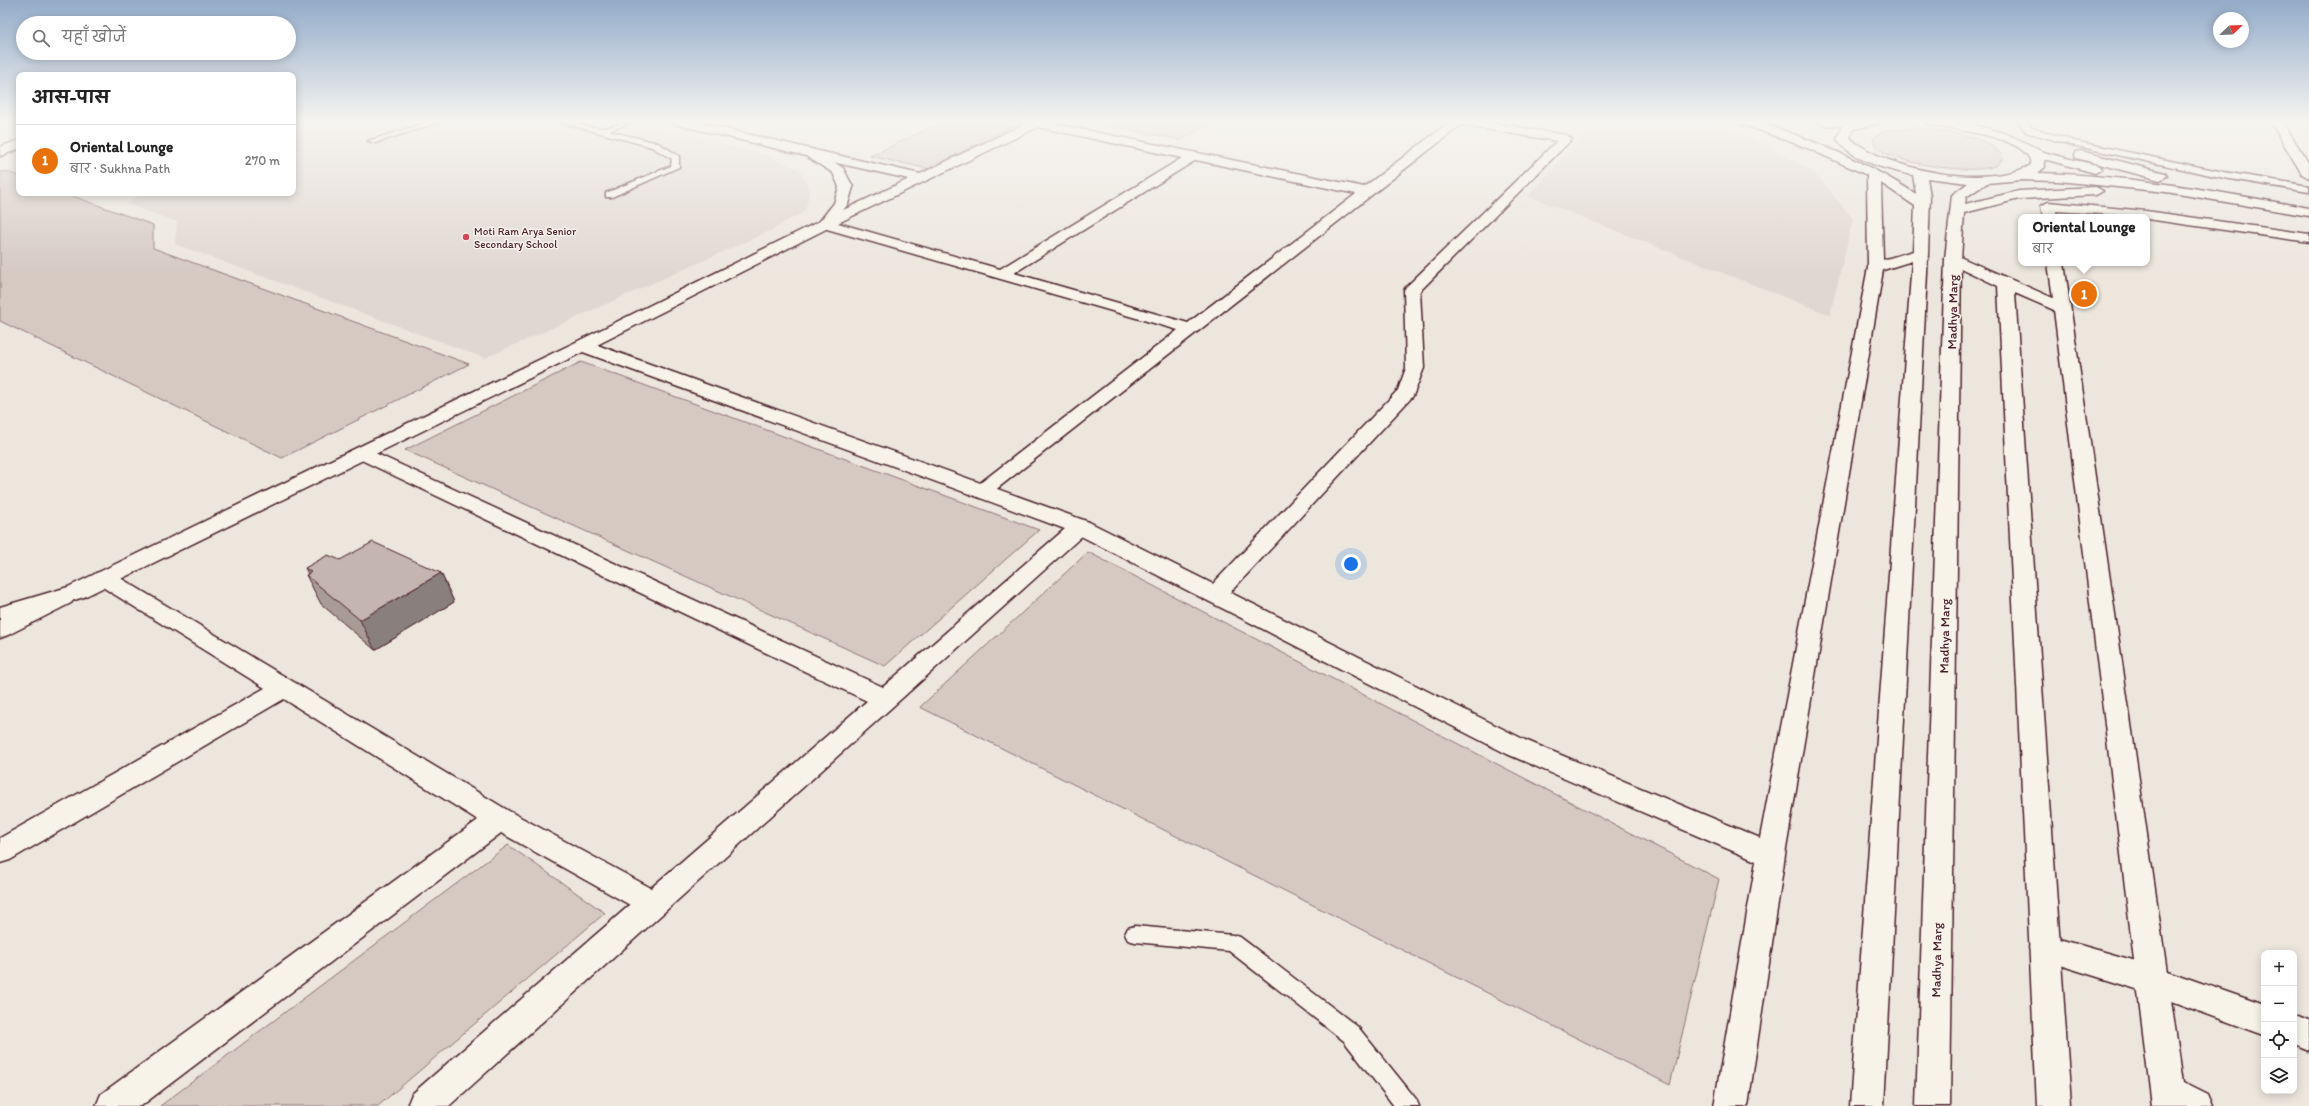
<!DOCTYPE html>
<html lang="hi">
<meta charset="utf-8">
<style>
body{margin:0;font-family:Itim,"Playpen Sans Deva",sans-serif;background:#f2f2f2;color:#222}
.controls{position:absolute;right:12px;bottom:12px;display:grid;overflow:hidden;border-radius:8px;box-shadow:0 2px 10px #0003}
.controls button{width:36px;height:36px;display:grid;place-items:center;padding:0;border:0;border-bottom:1px solid #e0e0e0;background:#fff;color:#222;font:20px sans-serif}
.compass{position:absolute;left:2213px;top:12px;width:36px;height:36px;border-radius:50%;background:#fff;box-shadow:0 2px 10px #0003;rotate:67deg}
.you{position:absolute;left:1351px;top:564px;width:14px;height:14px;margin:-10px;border:3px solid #fff;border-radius:50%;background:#1a73e8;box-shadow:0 0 0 6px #1a73e833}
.badge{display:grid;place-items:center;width:26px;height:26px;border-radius:50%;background:#111827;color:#fff;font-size:13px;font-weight:700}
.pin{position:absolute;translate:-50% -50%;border:2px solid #fff;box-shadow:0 1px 4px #0006}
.popup{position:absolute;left:2018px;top:214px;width:132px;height:52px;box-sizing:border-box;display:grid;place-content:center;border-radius:8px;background:#fff;filter:drop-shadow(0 1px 3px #0005);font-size:13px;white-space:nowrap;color:#767676}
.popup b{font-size:15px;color:#222}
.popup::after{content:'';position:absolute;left:50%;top:100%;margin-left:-8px;border:8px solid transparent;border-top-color:#fff}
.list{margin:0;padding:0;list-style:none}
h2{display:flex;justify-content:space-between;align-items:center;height:52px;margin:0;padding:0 16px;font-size:17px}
h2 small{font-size:13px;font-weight:400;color:#767676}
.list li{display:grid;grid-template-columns:26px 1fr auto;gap:12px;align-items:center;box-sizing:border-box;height:72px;padding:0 16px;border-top:1px solid #e0e0e0}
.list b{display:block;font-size:15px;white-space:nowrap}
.list p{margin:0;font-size:13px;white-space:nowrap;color:#767676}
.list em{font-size:13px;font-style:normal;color:#767676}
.icon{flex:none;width:22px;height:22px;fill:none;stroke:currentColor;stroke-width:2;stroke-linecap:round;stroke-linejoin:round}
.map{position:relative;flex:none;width:2309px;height:1106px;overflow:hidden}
.search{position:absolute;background:#fff;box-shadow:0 2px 10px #0003;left:16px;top:16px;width:280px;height:44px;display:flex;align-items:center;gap:10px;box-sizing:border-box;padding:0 14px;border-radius:22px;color:#767676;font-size:15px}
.panel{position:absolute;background:#fff;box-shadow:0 2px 10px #0003;left:16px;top:72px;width:280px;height:124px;border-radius:8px}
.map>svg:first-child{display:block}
.built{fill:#e0d7d0}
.green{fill:#d5c9c2;stroke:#907476}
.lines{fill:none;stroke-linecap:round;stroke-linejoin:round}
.lane-casing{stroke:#4a1f2b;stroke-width:3}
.street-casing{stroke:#4a1f2b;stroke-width:3}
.secondary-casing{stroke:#4a1f2b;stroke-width:3}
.path{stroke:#4a1f2b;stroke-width:1.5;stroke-dasharray:2 2;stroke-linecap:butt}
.lane{fill:#f7f3e8;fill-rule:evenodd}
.street{fill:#f7f3e8;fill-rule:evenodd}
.secondary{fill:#f7f3e8;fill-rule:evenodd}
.wall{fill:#a99c97;stroke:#4a1f2b}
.shaded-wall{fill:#897f7b;stroke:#4a1f2b}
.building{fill:#c4b5b0;stroke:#4a1f2b}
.poi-dot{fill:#d1495b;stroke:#f7f3e8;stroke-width:1.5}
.labels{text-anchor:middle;stroke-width:3;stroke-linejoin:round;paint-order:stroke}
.far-poi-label{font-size:11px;fill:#4a1f2b;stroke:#f7f3e8;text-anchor:start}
.street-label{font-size:13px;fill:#4a1f2b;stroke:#f7f3e8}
</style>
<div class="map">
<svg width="2309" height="1106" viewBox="0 0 2309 1106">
<rect width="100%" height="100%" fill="#ece6dd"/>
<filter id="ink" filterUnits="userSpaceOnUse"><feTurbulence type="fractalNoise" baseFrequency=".025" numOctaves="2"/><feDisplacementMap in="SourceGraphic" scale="8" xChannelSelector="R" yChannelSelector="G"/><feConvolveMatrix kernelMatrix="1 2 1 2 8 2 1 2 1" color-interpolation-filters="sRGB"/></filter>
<g filter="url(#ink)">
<g class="built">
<path d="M293 121H625L766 155 799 169 810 190 805 211 772 230 485 358 175 244 177 222 126 204 143 193H293Z"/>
<path d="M1597 121H1693L1714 124 1751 138 1806 167 1822 181 1853 219 1830 315 1528 196Z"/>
</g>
<g class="green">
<path d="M944 121H982L1012 126 929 169 870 156Z"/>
<path d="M1087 121H1215L1181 140Z"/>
<path d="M1915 128C1939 131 1991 134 2003 158 2002 160 1999 163 1997 165 1978 176 1892 164 1877 147 1875 145 1874 141 1873 138L1884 131Z"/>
<path d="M4 171 19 176V193H64L153 225V248L469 364 282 458 0 321V173Z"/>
<path d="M581 362 1039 530 885 666 405 450Z"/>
<path d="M1088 552 1719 879 1670 1085 920 707Z"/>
<path d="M508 845 605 913 378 1106H160Z"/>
</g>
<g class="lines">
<g class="lane-casing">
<g id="lane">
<path d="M432 121H443L375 143 368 141Z"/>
<path d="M556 121C571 119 585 128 600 128 611 129 622 121 634 121L609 131 658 143 679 156V167L612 197H606V193L671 166 672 159 652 147Z"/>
<path d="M2018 121H2026L2032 128 2074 141 2224 172 2309 186V192L2224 178 2072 145 2026 132Z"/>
<path d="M1135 926 1233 935 1240 937 1358 1027 1416 1099 1419 1106H1394L1344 1041 1229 951 1135 942 1128 940 1125 934 1128 928Z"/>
</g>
</g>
<g class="street-casing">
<g id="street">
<path d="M1019 121H1041L1364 187 1451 121H1479L1566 135 1572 139 1420 291 1424 368 1413 396 1223 600 1215 602 1207 600 1204 595 1207 590 1398 390 1406 368 1404 290 1406 287 1557 141 1461 125 989 495 982 497 975 495 972 491 975 487 1178 330 820 227 818 224 820 221 909 179 810 157 804 153 810 149 920 174 1024 124ZM1038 127 1182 158 1000 269 838 223ZM1196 160 1356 194 1188 323 1014 273Z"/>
<path d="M2270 121H2282L2309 164V178L2302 174Z"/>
<path d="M2048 202 2146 211 2309 234V242L2147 219V217L2056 211 2057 217H2043L2041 206Z"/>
<path d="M1953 254 2053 298 2048 263H2064L2183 1082 2207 1094 2212 1106H2152L2054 310 2015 293 2071 1106H2037L1998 286 1948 262 1945 259 1948 256Z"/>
<path d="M362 447 883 687 1073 522 1081 521 1089 522 1092 527 449 1106H407L412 1094 630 905 501 833 141 1106H96L101 1094 478 820 284 699 10 860 0 863V838L265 688 96 583 93 578 96 573 104 571 112 573 509 811 651 888 867 701 355 457 352 453 355 449Z"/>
<path d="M63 591 71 593 75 598 71 603 8 635 0 638V620Z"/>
</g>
</g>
<g class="secondary-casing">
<g id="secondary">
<path d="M673 121H692L815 150 843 168 853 187 848 204 830 227 597 345 1089 522 1525 740 1760 838 1868 267 1867 175 1805 147 1742 124 1740 121C1759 121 1775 127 1793 134 1836 150 1877 169 1916 194L1913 175C1888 170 1852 161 1837 139L1842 126 1823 125 1817 121H1879L1877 124 1853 129 1850 138C1887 171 1987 189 2031 165 2031 136 1949 129 1927 124L1925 121C1967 121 2001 128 2037 149 2047 155 2086 162 2100 166L2102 169 2095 173 2044 159 2045 167 2038 173C2129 175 2219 192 2309 208V216L2166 192 2058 181 2021 180 1987 183 1966 197 1965 204 2019 191 2096 187 2103 191 2096 195 2019 199 1964 213 1961 259 1950 1106H1916L1945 259 1952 195 1968 183 1927 178 1930 196 1928 254 1884 1106H1850L1912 261 1883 270 1785 855 1748 1106H1714L1756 861 1507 754 1073 532 583 352 84 597 0 623V607L68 587 576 342 820 221 834 203 839 187 833 173 806 156 675 124ZM1881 183 1915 206 1913 251 1883 260Z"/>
<path d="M19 140V149L0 156V147Z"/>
<path d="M2081 151 2165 173 2167 176 2160 180 2076 158 2075 155 2076 152Z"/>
<path d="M2045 935 2150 965 2264 1005V1035L2149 993 2034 957 2029 948 2034 939Z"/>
<path d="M2294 1015 2309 1021V1051L2294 1045Z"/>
</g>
</g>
<path class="path" d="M1581 125 1585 121"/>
<use href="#lane" class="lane"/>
<use href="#street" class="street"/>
<use href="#secondary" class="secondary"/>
</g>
<path class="wall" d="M340 560 441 573 454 602 375 650 321 604 306 575 308 574 305 568Z"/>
<path class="shaded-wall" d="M441 573 454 602 375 650 360 620Z"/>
<path class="building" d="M373 542 441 573 360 620 306 575 311 572 305 568 328 555 340 560Z"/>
</g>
<linearGradient id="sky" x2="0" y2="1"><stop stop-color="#93acca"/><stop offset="0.44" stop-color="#f6f4f0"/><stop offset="1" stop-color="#f6f4f0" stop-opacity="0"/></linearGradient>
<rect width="2309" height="275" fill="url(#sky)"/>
<circle class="poi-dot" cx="466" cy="237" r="4"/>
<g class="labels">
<g class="far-poi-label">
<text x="474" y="235">Moti Ram Arya Senior<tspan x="474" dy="13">Secondary School</tspan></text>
</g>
<g class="street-label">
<text transform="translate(1952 312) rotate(-89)" y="5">Madhya Marg</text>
<text transform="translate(1944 636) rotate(-89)" y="5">Madhya Marg</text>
<text transform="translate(1936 960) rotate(-89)" y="5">Madhya Marg</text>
</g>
</g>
</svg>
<div class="controls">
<button>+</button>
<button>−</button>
<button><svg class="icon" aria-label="locate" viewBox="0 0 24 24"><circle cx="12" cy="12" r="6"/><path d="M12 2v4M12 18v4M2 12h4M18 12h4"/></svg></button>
<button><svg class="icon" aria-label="layers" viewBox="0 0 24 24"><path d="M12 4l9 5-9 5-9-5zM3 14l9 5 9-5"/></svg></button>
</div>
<svg class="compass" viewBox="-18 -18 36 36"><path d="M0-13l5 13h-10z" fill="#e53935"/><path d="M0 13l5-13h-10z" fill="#767676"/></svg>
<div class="you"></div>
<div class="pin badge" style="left:2084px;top:294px;background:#e8710a">1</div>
<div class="popup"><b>Oriental Lounge</b>बार</div>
<div class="search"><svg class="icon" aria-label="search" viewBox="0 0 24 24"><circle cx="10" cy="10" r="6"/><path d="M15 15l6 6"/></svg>यहाँ खोजें</div>
<section class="panel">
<h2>आस-पास<small></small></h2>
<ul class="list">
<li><span class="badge" style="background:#e8710a">1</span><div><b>Oriental Lounge</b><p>बार · Sukhna Path</p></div><em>270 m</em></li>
</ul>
</section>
</div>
